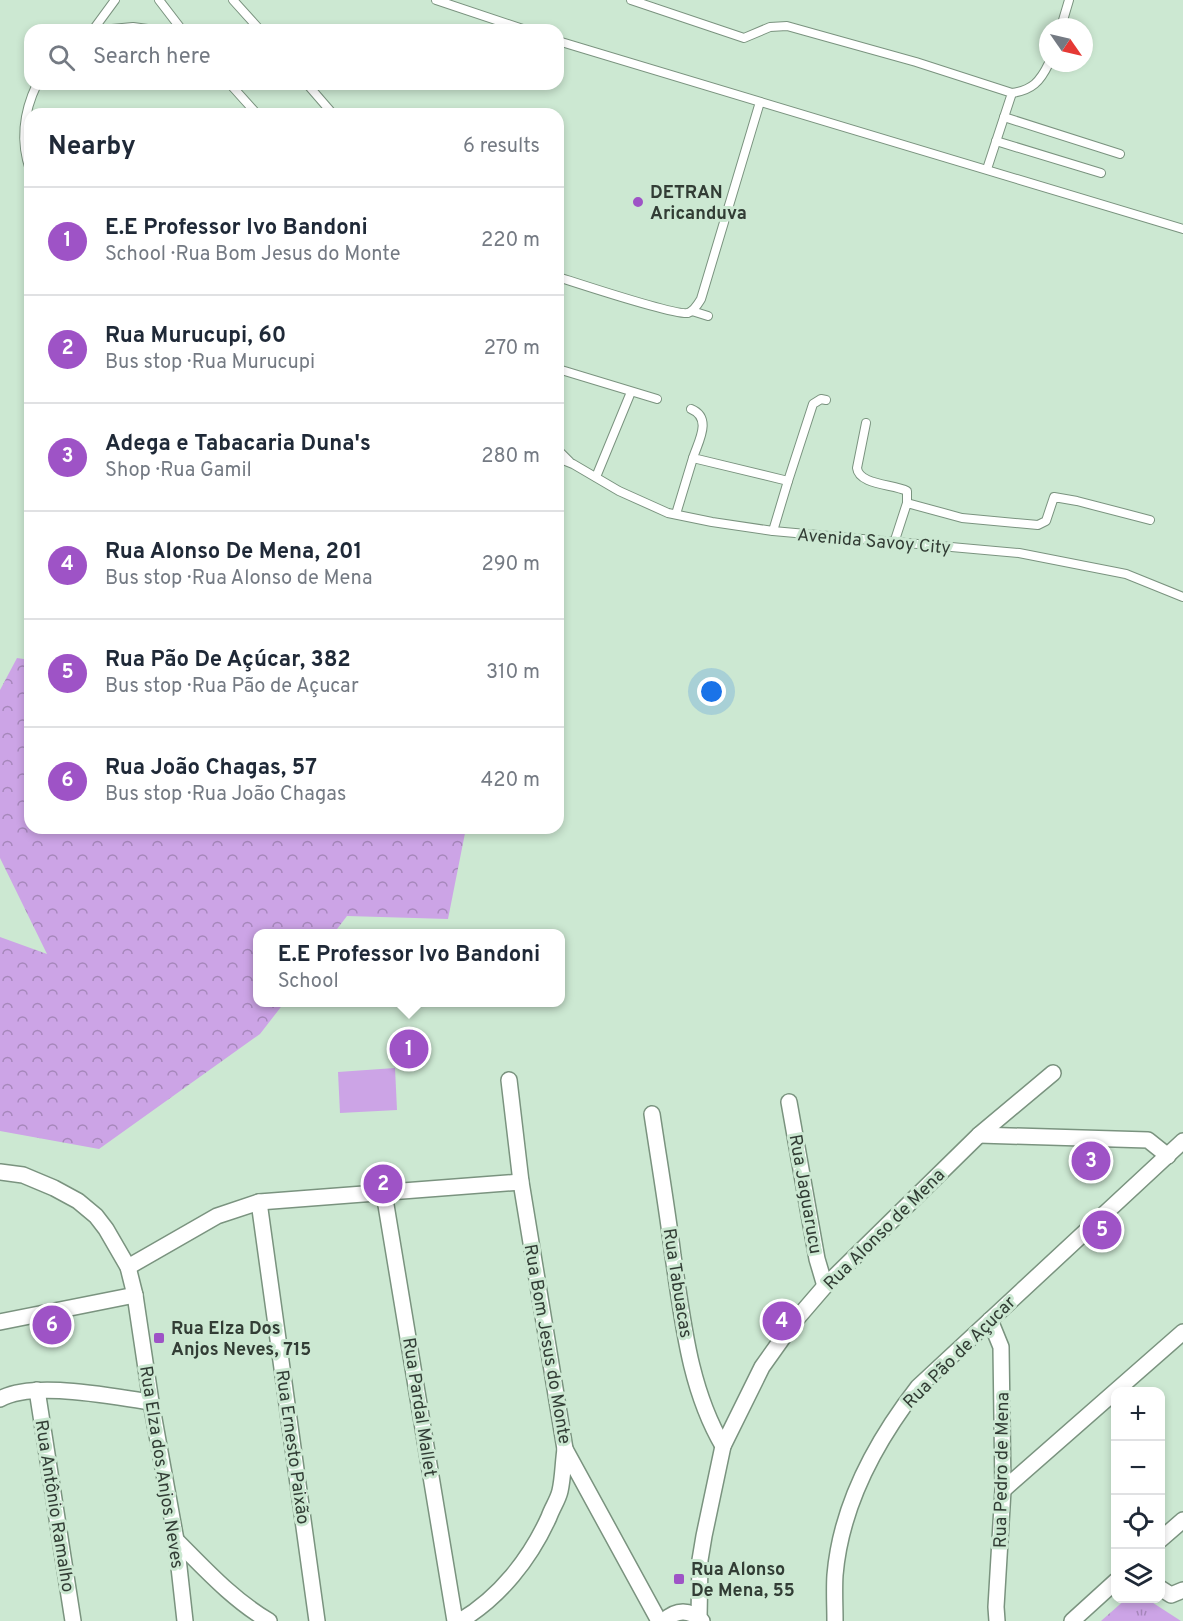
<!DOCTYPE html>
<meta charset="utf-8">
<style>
body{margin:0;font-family:Overpass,sans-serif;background:#f2f2f3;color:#1f2937}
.controls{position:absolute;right:18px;bottom:18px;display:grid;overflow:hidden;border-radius:12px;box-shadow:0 3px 9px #0003}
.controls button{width:54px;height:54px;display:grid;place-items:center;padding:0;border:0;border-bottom:2px solid #e0e1e3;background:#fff;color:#1f2937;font:30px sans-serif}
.compass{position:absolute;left:1039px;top:18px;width:54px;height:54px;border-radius:50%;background:#fff;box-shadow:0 3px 9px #0003;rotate:124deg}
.you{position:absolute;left:712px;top:692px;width:21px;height:21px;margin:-15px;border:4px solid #fff;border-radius:50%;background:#1a73e8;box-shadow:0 0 0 9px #1a73e833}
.badge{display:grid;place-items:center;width:39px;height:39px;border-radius:50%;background:#9e53c6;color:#fff;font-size:20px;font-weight:700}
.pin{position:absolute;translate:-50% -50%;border:3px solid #fff;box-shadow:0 2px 6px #0006}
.popup{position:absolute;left:253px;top:929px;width:312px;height:78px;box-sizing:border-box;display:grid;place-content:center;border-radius:12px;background:#fff;filter:drop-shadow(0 2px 4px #0005);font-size:20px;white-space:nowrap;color:#747a83}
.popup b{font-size:22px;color:#1f2937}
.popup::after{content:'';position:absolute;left:50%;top:100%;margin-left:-12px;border:12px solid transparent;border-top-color:#fff}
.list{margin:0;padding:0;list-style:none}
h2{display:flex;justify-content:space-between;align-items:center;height:78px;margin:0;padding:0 24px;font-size:26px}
h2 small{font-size:20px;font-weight:400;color:#747a83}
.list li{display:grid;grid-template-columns:39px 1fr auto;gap:18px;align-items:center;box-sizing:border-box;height:108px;padding:0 24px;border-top:2px solid #e0e1e3}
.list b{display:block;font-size:22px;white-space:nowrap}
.list p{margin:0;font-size:20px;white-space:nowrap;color:#747a83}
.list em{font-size:20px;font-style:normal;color:#747a83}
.icon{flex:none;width:33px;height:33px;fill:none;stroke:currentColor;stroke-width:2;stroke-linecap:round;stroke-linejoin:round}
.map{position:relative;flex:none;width:1183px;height:1621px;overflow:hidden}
.search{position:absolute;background:#fff;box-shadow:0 3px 9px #0003;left:24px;top:24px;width:540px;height:66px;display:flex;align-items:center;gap:15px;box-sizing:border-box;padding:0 21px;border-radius:18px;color:#747a83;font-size:22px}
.panel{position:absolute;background:#fff;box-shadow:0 3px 9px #0003;left:24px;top:108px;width:540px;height:726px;border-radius:18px}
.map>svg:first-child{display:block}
.green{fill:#cca4e6}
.forest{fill:url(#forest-crowns)}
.park{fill:url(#park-tufts)}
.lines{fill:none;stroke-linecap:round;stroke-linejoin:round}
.lane-casing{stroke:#7a937f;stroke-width:10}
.street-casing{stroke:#7a937f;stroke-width:18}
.lane{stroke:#fff;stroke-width:8}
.street{stroke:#fff;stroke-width:15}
.poi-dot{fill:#9e53c6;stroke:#cce8d2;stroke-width:2}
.labels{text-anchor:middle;stroke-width:6;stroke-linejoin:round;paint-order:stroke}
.poi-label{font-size:18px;font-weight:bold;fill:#323d35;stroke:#cce8d2;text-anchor:start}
.street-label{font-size:18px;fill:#323d35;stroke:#cce8d2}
</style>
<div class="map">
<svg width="1183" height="1621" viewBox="0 0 1183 1621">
<defs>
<pattern id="forest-crowns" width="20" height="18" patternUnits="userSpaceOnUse" patternTransform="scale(1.5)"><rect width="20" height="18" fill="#cca4e6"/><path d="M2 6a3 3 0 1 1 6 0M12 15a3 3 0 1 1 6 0" fill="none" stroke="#a687bb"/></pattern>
<pattern id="park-tufts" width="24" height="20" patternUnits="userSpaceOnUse" patternTransform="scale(1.5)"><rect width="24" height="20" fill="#cca4e6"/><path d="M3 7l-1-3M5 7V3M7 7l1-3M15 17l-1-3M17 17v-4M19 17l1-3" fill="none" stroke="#a687bb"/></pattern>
</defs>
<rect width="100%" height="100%" fill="#cce8d2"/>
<path class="green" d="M395 1068 397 1110 340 1113 338 1072Z"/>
<path class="forest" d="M17 658 30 660V828H466L448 919 347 916 334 933 258 934V1002L284 1003 260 1034 99 1149 0 1131V937L47 954 0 858V690Z"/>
<path class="park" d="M1127 1598 1147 1599 1181 1621H1101Z"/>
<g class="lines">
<g class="lane-casing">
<g id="lane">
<path d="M159 0 182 30"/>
<path d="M233 0 260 30"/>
<path d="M436 0 526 30"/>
<path d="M631 0 744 38 770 27 787 26 916 62 1012 93 987 169"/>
<path d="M1061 27 1069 0"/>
<path d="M93 30 115 0"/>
<path d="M101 30 133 27 155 30"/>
<path d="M558 41 1183 229"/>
<path d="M230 84 257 114"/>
<path d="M307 84 333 114"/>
<path d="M1012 93C1032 90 1040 82 1049 63"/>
<path d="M1004 117 1120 154"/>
<path d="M996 141 1101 173"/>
<path d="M30 170C20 141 24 111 37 84"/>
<path d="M558 277C577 283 676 316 688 313 694 311 698 304 701 299L760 102"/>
<path d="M692 311 708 316"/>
<path d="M558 369 657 399"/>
<path d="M691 409C713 418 698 442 693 458L788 481 773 531"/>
<path d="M866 423 857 468C859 485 893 484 907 491V503"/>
<path d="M558 450 569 461"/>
<path d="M558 458 573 464 619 491 668 513 712 522 773 531 1019 553 1126 574 1183 597"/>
<path d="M596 477 631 392"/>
<path d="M788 481 813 404 821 399 826 400"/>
<path d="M676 514 693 458"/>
<path d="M894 543 907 503 962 518 1038 525 1046 521 1054 497 1077 501 1150 520"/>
</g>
</g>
<g class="street-casing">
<g id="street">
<path d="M509 1080 521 1182 565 1449 659 1621"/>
<path d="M789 1102 817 1259 825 1286"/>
<path d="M652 1114C659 1161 667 1208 673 1256 683 1321 689 1388 723 1446"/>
<path d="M979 1135 1148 1140 1168 1156"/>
<path d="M0 1172 23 1175 54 1188 78 1201 96 1216 106 1229 128 1267 135 1295 151 1402 176 1540 185 1621"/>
<path d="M384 1193 455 1621"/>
<path d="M259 1202 317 1621"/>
<path d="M128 1267 217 1216 259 1202 521 1182"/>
<path d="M990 1320 1001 1347 1003 1490 996 1607 997 1621"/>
<path d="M0 1322 135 1295"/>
<path d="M37 1390 73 1621"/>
<path d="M0 1399C33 1380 113 1397 151 1402"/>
<path d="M1003 1490 1183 1332"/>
<path d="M176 1540C205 1569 233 1600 269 1621"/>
<path d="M1160 1540 1183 1520"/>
<path d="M1160 1588 1171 1595 1183 1590"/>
<path d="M699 1618 700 1560 704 1536 723 1446 762 1367 794 1322 825 1286 979 1135 1053 1073"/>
<path d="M460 1621C500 1597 530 1559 549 1517 552 1508 558 1500 560 1491 563 1478 563 1463 565 1449"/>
<path d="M664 1621C676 1609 690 1609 702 1621"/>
<path d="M835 1621C835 1606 834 1590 835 1575 841 1505 876 1441 918 1387L1183 1141"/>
<path d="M1072 1621 1116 1581"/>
</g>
</g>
<use href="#lane" class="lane"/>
<use href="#street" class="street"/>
</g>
<g class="poi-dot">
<circle cx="638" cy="202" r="6"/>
<rect x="153" y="1332" width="12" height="12" rx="3"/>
<rect x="673" y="1573" width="12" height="12" rx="3"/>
</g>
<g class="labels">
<g class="poi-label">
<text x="650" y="198">DETRAN<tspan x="650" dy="21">Aricanduva</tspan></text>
<text x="171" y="1334">Rua Elza Dos<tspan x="171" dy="21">Anjos Neves, 715</tspan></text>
<text x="691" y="1575">Rua Alonso<tspan x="691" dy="21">De Mena, 55</tspan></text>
</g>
<g class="street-label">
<text transform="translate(874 541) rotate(5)" y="6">Avenida Savoy City</text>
<text transform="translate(806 1194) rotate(80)" y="6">Rua Jaguarucu</text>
<text transform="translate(884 1229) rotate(-45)" y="6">Rua Alonso de Mena</text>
<text transform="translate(678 1283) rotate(81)" y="6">Rua Tabuacas</text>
<text transform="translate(548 1344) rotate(80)" y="6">Rua Bom Jesus do Monte</text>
<text transform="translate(959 1352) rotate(-45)" y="6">Rua Pão de Açucar</text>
<text transform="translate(420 1407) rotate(81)" y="6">Rua Pardal Mallet</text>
<text transform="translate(293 1447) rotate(82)" y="6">Rua Ernesto Paixão</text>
<text transform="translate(162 1467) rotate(81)" y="6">Rua Elza dos Anjos Neves</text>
<text transform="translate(1001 1470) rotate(-89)" y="6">Rua Pedro de Mena</text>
<text transform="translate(55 1506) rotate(81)" y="6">Rua Antônio Ramalho</text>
</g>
</g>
</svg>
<div class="controls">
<button>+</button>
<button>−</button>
<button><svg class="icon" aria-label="locate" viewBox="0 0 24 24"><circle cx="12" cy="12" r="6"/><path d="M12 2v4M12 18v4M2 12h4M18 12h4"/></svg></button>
<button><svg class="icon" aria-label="layers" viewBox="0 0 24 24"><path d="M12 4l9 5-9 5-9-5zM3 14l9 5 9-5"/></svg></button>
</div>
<svg class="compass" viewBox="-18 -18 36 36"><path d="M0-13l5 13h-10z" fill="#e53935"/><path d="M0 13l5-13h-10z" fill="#747a83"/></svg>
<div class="you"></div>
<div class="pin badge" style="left:409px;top:1049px">1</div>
<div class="popup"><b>E.E Professor Ivo Bandoni</b>School</div>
<div class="pin badge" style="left:383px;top:1184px">2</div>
<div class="pin badge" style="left:1091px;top:1161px">3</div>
<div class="pin badge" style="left:782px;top:1321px">4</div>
<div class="pin badge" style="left:1102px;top:1230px">5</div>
<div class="pin badge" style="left:52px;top:1325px">6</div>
<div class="search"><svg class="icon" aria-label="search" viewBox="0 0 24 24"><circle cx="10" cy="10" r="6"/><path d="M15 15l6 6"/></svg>Search here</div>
<section class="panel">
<h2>Nearby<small>6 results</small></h2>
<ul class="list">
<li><span class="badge">1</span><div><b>E.E Professor Ivo Bandoni</b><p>School · Rua Bom Jesus do Monte</p></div><em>220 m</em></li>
<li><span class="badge">2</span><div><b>Rua Murucupi, 60</b><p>Bus stop · Rua Murucupi</p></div><em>270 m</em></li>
<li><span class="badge">3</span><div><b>Adega e Tabacaria Duna's</b><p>Shop · Rua Gamil</p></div><em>280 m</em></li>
<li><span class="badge">4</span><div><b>Rua Alonso De Mena, 201</b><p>Bus stop · Rua Alonso de Mena</p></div><em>290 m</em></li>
<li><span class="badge">5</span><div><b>Rua Pão De Açúcar, 382</b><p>Bus stop · Rua Pão de Açucar</p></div><em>310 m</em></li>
<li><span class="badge">6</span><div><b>Rua João Chagas, 57</b><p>Bus stop · Rua João Chagas</p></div><em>420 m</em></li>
</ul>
</section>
</div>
